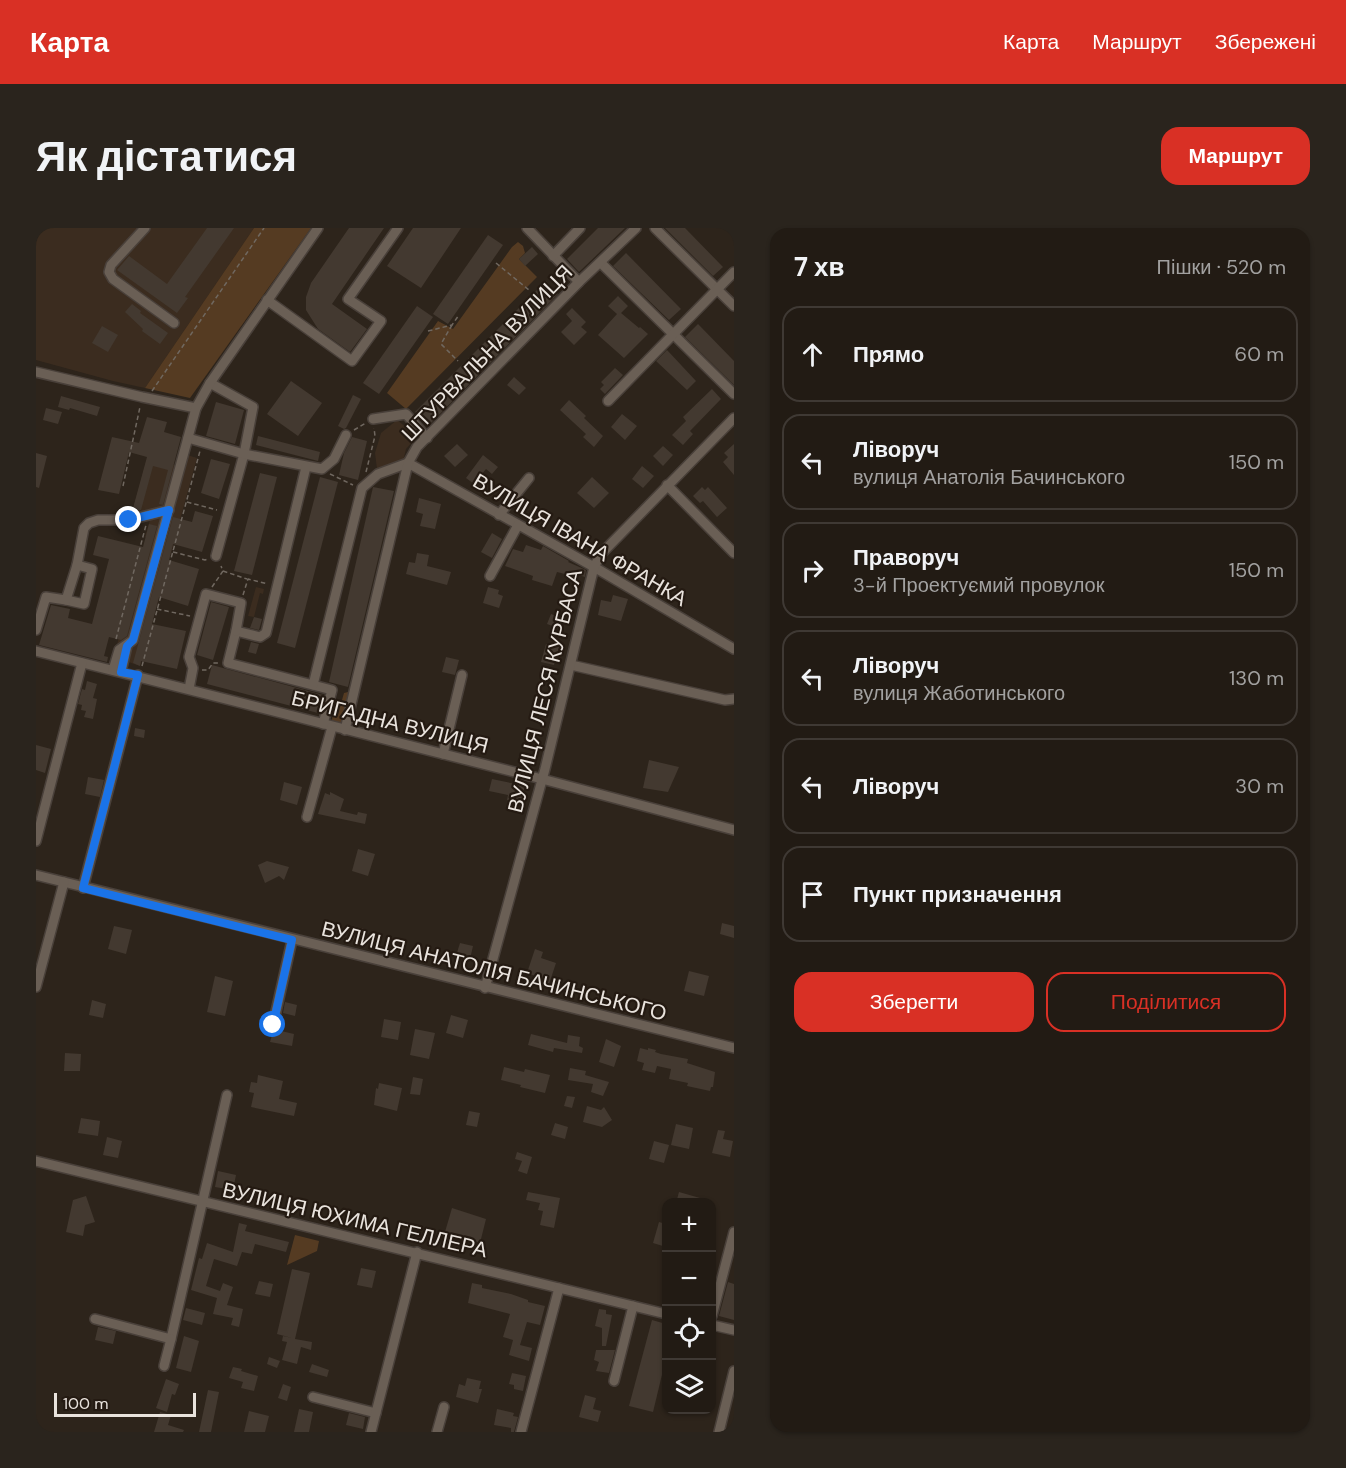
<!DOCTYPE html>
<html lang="uk">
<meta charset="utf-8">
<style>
body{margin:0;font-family:"DM Sans",sans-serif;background:#2a241d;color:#f1f3f6}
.controls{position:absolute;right:18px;bottom:18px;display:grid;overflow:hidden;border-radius:12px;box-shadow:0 2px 4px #0004}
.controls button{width:54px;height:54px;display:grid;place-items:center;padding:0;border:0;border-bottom:2px solid #3f3934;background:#221b14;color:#f1f3f6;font:30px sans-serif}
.scale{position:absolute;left:18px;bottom:15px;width:142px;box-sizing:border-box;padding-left:6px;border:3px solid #e9e3dd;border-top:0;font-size:16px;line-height:21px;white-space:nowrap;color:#e9e3dd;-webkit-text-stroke:4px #241a12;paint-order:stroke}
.stop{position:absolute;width:18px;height:18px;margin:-14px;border:4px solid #1a73e8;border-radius:50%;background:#fff}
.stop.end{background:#1a73e8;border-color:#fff;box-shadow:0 2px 6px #0008}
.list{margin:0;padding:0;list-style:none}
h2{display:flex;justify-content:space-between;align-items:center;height:78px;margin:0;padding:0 24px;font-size:26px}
h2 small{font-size:20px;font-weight:400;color:#a2a1a0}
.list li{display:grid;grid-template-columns:39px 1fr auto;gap:18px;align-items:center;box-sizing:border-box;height:96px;margin:0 12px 12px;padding:0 12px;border:2px solid #3f3934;border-radius:18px}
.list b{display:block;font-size:22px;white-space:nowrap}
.list p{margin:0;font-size:20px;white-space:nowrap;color:#a2a1a0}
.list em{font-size:20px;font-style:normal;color:#a2a1a0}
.actions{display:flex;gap:12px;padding:18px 24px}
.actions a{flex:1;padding:14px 0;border:2px solid #d93025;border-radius:18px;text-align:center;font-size:21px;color:#d93025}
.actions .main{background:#d93025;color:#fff}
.icon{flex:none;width:33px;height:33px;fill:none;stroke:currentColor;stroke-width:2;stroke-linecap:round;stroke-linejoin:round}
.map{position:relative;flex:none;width:698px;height:1204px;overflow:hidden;border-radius:18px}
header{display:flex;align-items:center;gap:36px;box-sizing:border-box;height:84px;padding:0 30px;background:#d93025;color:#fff}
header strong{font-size:28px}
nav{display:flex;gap:33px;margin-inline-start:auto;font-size:21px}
.intro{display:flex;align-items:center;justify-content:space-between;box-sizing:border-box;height:144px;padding:0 36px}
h1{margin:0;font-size:42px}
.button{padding:15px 27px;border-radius:18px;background:#d93025;color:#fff;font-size:21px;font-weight:700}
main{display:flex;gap:36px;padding:0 36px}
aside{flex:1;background:#221b14;border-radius:18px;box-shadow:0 2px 4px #0004}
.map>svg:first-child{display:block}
.built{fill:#3b2c1f}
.green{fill:#553b22}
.building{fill:#433930}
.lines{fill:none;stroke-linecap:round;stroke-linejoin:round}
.minor-casing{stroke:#49403a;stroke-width:12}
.path{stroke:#706860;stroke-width:1.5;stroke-dasharray:4.5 3;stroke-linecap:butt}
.minor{stroke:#6a5f55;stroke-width:9}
.route{stroke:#1a73e8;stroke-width:8}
.labels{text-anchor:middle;stroke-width:4.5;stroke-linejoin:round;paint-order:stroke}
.street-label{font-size:21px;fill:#e9e3dd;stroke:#241a12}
</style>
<header>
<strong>Карта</strong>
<nav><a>Карта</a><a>Маршрут</a><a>Збережені</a></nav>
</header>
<div class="intro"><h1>Як дістатися</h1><a class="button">Маршрут</a></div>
<main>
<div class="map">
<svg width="698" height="1204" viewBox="0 0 698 1204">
<rect width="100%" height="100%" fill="#2d241b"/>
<g class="built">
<path d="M0 0H218L109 160 77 153 0 132Z"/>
<path d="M361 192 381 208 370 221 367 233 341 241 339 225 345 205Z"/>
<path d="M145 225 161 230 104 438 84 431 80 420 112 310 109 309 114 292V284L95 288 110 234 114 235 115 230 141 238Z"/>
<path d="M220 359 228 361 227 366 224 365 218 389 212 388Z"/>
</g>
<g class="green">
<path d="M218 0H275L154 170 109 160Z"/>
<path d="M482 14 487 18 489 25 483 31 501 49 370 181 351 165 402 93 417 101 476 19Z"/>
<path d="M312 464 316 467 312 482 309 481 307 487 308 490 305 494 299 495 296 492C297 485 298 482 304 479L308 465Z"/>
<path d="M259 1007 283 1013 281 1023 251 1037Z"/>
</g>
<g class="building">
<path d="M171 0H198L149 69 152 70 141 85 81 42 93 28 131 56Z"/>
<path d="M313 0H348L296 76 331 101 314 124 282 101 270 82V69L275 55Z"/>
<path d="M377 0H425L385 60 351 38Z"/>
<path d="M562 0H589L543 44 531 31Z"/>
<path d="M629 0H649L687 39 677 48Z"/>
<path d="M452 7 467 17 412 96 397 86Z"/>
<path d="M496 19 502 26 489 38 483 31Z"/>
<path d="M590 25 645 81 633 92 577 38Z"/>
<path d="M510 53 522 66 393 197 379 184Z"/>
<path d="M582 68 592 78 585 85 603 100 604 99 612 106 588 130 562 107 581 86 572 78Z"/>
<path d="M96 76 105 83 104 85 132 105 124 116 106 103 107 101 89 84Z"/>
<path d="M381 78 397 89 343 166 327 155Z"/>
<path d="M536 80 550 94 545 99 551 104 538 117 525 104 536 93 530 86Z"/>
<path d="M662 96 698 133V157L649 109Z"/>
<path d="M66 98 82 107 72 124 56 115Z"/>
<path d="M631 122 660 153 651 162 620 133Z"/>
<path d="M579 140 587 147 569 166 564 161 568 157 565 154Z"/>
<path d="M478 149 490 160 483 167 471 157Z"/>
<path d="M255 153 286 175 262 208 231 186Z"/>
<path d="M676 161 685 171 654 203 657 206 647 217 636 207 650 193 647 189Z"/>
<path d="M317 167 325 171 310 200 308 201 302 198Z"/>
<path d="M25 168 64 179 61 188 34 180 33 182 22 179Z"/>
<path d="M533 172 550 188 548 190 567 208 558 219 547 209 550 206 524 182Z"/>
<path d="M180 174 208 182 199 216 170 208Z"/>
<path d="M10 180 26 184 22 196 7 192Z"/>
<path d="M586 186 601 198 589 212 575 199Z"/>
<path d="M111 189 131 194 128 204 145 209 127 277 123 276 132 242 117 238 105 282 96 284 111 229 93 224 83 266 62 262 76 209 103 215Z"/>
<path d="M222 208 284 224 282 233 220 217Z"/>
<path d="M316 209 331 213 322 252 303 247 308 225Z"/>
<path d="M421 216 432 227 419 239 408 228Z"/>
<path d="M698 216V247L687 234 692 229 688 225Z"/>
<path d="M627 218 637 227 627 238 617 228Z"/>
<path d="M0 225 11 228 3 260 0 259Z"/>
<path d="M447 227 462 239 456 246 450 241 438 256 430 250Z"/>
<path d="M175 231 194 236 183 271 165 265Z"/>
<path d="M606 238 618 248 607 260 596 251Z"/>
<path d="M224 245 241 249 216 347 198 343Z"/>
<path d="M284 249 302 254 259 420 241 415Z"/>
<path d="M556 249 573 265 558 280 541 265Z"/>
<path d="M337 259 358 263 312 459 293 454Z"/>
<path d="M666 259 669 262 672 259 691 280 681 289 667 273 664 275 657 268Z"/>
<path d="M383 270 405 276 399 301 384 298 387 286 380 284Z"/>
<path d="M159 283 177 288 166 324 137 316 133 332 163 341 152 378 123 369 116 396 150 403 141 441 105 433 104 438 97 435 137 289 156 294Z"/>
<path d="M113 296 121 298 91 408 85 412 73 409 68 428 72 429 71 434 3 417 15 377 34 381 32 390 56 396 73 331 57 327 62 308 107 319Z"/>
<path d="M456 305 466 311 456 330 445 324Z"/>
<path d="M490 317 505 322 507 318 533 333 532 334 550 342 549 349 530 343 529 346 521 344 516 358 496 352 497 348 469 338 477 321 487 324Z"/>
<path d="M381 325 393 327 391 338 415 344 411 357 370 346 373 334 379 335Z"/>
<path d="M452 359 463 362 462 366 467 368 463 380 447 375Z"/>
<path d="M577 367 592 371 585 393 562 387 565 372 575 374Z"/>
<path d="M175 374 193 379 177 432 161 427Z"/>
<path d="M515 386 529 391 525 401 511 396Z"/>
<path d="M218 389 226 391 223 402 214 400Z"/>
<path d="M215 414 223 416 220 426 212 424Z"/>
<path d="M510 416 523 419 518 437 505 434Z"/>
<path d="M410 429 423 432 419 447 406 444Z"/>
<path d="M176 437 287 467 282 485 171 456Z"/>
<path d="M51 453 61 456 57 470 61 471 57 491 48 489 50 483 45 482 46 477 42 476 46 461 49 462Z"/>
<path d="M99 500 109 502 108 510 98 508Z"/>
<path d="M0 517 15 521 9 545 0 542Z"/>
<path d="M613 532 643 539 632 564 607 560Z"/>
<path d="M52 549 68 552 64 569 49 566Z"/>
<path d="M456 551 489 558 485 575 471 572 472 567 453 563Z"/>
<path d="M248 554 266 559 261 577 244 572Z"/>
<path d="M294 564 308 571 304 583 321 587 322 584 331 586 329 596 282 586 289 565 294 567Z"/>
<path d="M322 621 339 626 332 648 316 643Z"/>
<path d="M231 633 253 639 248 652 243 648 229 655 222 637Z"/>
<path d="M686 695 698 698V710L684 706Z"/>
<path d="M78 698 96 702 90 726 72 721Z"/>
<path d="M318 698 329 701 326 714 315 711Z"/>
<path d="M424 715 437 718 434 731 420 728Z"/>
<path d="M499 721 507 724 505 730 520 735 513 756 501 752 502 749 491 745Z"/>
<path d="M653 743 673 748 668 768 648 763Z"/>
<path d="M179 748 197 753 189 788 171 784Z"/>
<path d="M56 772 70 776 67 790 53 787Z"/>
<path d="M249 774 261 777 259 788 247 785Z"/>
<path d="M415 787 432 792 427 810 410 805Z"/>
<path d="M348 791 365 794 362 812 345 809Z"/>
<path d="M379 801 399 805 393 831 374 827Z"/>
<path d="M241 802 258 806 256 818 234 814 237 804Z"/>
<path d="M495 806 531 815 532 807 544 809 543 818 547 820 546 825 518 820 517 824 492 817Z"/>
<path d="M570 811 585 818 578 839 563 834Z"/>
<path d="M604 820 612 822V820L620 822 619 824 625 826 652 831 651 835 679 844 677 859H675L674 863 651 858 652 855 633 851 635 841 621 838 619 845 606 842 608 835 601 833Z"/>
<path d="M29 825 45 826 44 843H28Z"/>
<path d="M468 839 488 844 489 841 514 847 509 865 484 859 485 857 465 852Z"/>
<path d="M534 840 550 843 549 847 573 854 567 868 555 864 557 856 532 852Z"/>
<path d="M222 847 247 853 243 871 261 875 258 888 215 879 218 865 213 864 215 854 221 855Z"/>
<path d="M377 849 387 851 384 867 374 866Z"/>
<path d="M343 855 366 860 361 883 338 877 340 860 342 861Z"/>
<path d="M531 868 539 869 536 880 528 878Z"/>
<path d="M551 878 565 882 568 879 576 892 566 899 547 894Z"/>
<path d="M433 883 444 885 441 899 430 897Z"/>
<path d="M45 890 64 893 62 908 42 905Z"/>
<path d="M519 895 532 899 529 911 515 907Z"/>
<path d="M640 896 657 900 653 921 635 917Z"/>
<path d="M682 902 689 903 687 911 697 913 694 929 676 925Z"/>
<path d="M71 909 86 913 82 930 67 927Z"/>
<path d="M618 913 633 917 628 935 613 931Z"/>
<path d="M481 924 496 929 491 946 482 943 486 933 479 931Z"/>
<path d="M182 943 200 947 197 962 179 959Z"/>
<path d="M492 964 524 970 518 1000 504 997 507 983 502 982 504 975 490 972Z"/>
<path d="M643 964 671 972 670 975H640Z"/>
<path d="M50 968 59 994 49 997 47 1008 30 1004 37 972Z"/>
<path d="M416 980 450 991 444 1015 409 1004Z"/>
<path d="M623 994 630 996V1019L617 1015Z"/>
<path d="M203 995 211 997 209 1003 253 1014 250 1024 219 1016 216 1026 206 1024 201 1038 178 1031 170 1058 184 1063 187 1055 197 1059 191 1077 207 1081 203 1099 195 1097 197 1090 177 1086 181 1070 155 1062 163 1030 166 1031 171 1015 197 1024Z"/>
<path d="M325 1040 340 1043 336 1060 321 1057Z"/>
<path d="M256 1041 274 1045 259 1111 276 1114 275 1122 265 1119 261 1136 246 1132 251 1114 246 1113 247 1108 256 1110 241 1106Z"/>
<path d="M223 1053 237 1056 234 1069 219 1066Z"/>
<path d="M692 1054 698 1056V1092L683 1088Z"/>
<path d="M436 1055 446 1057V1060L475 1066 492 1072V1074L509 1078 504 1097 491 1094 484 1117 496 1120 493 1133 473 1127 477 1112 467 1109 474 1086 432 1075Z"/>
<path d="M150 1080 169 1085 166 1097 147 1092Z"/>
<path d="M563 1081 570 1082V1086L576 1087 570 1118H566V1100L559 1098Z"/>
<path d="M616 1092 630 1096V1130L617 1184 593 1178Z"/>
<path d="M62 1099 80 1103 77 1116 59 1112Z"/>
<path d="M148 1108 163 1113 155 1144 140 1140Z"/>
<path d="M560 1122H579L573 1145 560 1143 563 1134 558 1132Z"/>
<path d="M233 1129 244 1133 241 1140 231 1136Z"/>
<path d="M276 1136 293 1142 291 1149 273 1144Z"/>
<path d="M197 1139 206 1141 205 1143 222 1148 218 1163 205 1160 207 1154 193 1150Z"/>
<path d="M476 1145 490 1148 487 1163 478 1161V1157L473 1156Z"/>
<path d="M431 1150 445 1153 443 1161H446L442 1175 420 1169 423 1156 429 1158Z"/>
<path d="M130 1151 143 1156 139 1167 136 1166 131 1184 120 1180Z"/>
<path d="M247 1156 255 1159 251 1173 242 1170Z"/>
<path d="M172 1162 183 1164 175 1204H163Z"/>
<path d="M549 1167 560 1170 557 1181 565 1183 562 1194 543 1189Z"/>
<path d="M263 1181 277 1184 273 1204H258Z"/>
<path d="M461 1181 478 1185 477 1188 482 1189 478 1204H475V1200L458 1197Z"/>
<path d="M213 1183 233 1188 229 1204H208Z"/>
<path d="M124 1184 135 1187 132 1197 148 1202 147 1204H118Z"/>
<path d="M313 1185 329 1189 327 1201 310 1197Z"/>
</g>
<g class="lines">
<g class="minor-casing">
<g id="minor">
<path d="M109 0 75 37 73 44 77 51 138 95"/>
<path d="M491 0 543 54"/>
<path d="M619 0 698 78"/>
<path d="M517 28 544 0"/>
<path d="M565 35 698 166"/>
<path d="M231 72 316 133 345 93 312 71 362 0"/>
<path d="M0 144 106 169 160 180"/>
<path d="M174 155 217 179 208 226 180 328"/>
<path d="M572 173 698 44"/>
<path d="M337 191 370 186 391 210"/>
<path d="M152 210 208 226 286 241 298 231 310 207"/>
<path d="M372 235 558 339 698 421"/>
<path d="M270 239 230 405 224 409 200 403 192 435 296 462 287 496"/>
<path d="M631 257 698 325"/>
<path d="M463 287 493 250"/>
<path d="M454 348 482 297"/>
<path d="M30 372 48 376 56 341 41 337"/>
<path d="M0 402 10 369 30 372 41 337 48 300 53 295 62 292H93L133 282"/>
<path d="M0 423 506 551 698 602"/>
<path d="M535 437 689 472 698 471"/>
<path d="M77 442 83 422 97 412 160 180 174 155 282 0"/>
<path d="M85 444 91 418"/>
<path d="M277 457 326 260 342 246 372 235"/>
<path d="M153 461 157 440 153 429 170 366 205 375 200 403"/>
<path d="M309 502 372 235 381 219 543 54 600 0"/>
<path d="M407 526 426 447"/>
<path d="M271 589 296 499"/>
<path d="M0 613 46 435"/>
<path d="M0 647 698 820"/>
<path d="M47 660 102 447"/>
<path d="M0 759 28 654"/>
<path d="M449 760 509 541 558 339 565 326 698 190"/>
<path d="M237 797 256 712"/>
<path d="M0 933 630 1086"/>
<path d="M676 1088 698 1004"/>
<path d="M59 1091 135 1111 191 867"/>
<path d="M676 1097 698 1102"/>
<path d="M128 1138 135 1111"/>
<path d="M578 1153 597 1078"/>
<path d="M277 1169 340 1185"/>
<path d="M335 1204 381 1024"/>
<path d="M401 1204 408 1179"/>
<path d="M485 1204 523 1060"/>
<path d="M683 1204 698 1143"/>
</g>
</g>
<g class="path">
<path d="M460 35 493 62"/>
<path d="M416 97 405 116 422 133"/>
<path d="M392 103 416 97 423 87"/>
<path d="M116 163 228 0"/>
<path d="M318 202 330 195"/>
<path d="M330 244 339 208 338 200"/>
<path d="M294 246 317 257"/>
<path d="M87 258 104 179"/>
<path d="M151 274 181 282"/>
<path d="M137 324 169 332 172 331"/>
<path d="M187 343 211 351"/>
<path d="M176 359 187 343 185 338"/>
<path d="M207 367 212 351 232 356"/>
<path d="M121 381 154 388"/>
<path d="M80 411 110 297"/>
<path d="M106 438 164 223"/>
<path d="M166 442H172L177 435H182"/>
</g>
<use href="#minor" class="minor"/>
</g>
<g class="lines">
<path class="route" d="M93 292 133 282 97 412 91 418 85 444 102 447 47 660 256 712 237 797"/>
</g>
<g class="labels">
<g class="street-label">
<text transform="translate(451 125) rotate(-46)" y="7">ШТУРВАЛЬНА ВУЛИЦЯ</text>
<text transform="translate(544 312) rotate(30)" y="7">ВУЛИЦЯ ІВАНА ФРАНКА</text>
<text transform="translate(509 463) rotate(-76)" y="7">ВУЛИЦЯ ЛЕСЯ КУРБАСА</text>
<text transform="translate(354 494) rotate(14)" y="7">БРИГАДНА ВУЛИЦЯ</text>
<text transform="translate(458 743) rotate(14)" y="7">ВУЛИЦЯ АНАТОЛІЯ БАЧИНСЬКОГО</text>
<text transform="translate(319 992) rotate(13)" y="7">ВУЛИЦЯ ЮХИМА ГЕЛЛЕРА</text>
</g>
</g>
</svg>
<div class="controls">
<button>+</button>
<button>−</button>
<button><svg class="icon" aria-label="locate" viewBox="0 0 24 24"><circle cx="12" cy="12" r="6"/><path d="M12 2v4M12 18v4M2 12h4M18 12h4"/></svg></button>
<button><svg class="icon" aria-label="layers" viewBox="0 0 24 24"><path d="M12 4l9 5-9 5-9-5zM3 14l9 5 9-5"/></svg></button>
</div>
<div class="scale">100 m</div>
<div class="stop" style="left:237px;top:797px"></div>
<div class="stop end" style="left:93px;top:292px"></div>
</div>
<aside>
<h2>7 хв<small>Пішки · 520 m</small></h2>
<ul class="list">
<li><svg class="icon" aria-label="ahead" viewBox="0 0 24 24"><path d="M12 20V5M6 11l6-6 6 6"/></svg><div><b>Прямо</b></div><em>60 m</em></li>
<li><svg class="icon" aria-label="left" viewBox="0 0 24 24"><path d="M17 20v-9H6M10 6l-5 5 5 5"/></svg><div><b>Ліворуч</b><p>вулиця Анатолія Бачинського</p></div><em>150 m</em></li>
<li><svg class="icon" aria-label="right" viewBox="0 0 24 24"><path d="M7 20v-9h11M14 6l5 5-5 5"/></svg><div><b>Праворуч</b><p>3-й Проектуємий провулок</p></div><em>150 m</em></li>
<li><svg class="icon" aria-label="left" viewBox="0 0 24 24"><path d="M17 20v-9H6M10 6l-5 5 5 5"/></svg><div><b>Ліворуч</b><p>вулиця Жаботинського</p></div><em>130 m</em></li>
<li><svg class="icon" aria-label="left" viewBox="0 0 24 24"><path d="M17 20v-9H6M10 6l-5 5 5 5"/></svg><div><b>Ліворуч</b></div><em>30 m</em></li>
<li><svg class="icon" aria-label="arrive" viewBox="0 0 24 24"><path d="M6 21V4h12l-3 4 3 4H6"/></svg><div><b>Пункт призначення</b></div></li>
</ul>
<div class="actions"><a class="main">Зберегти</a><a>Поділитися</a></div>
</aside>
</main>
